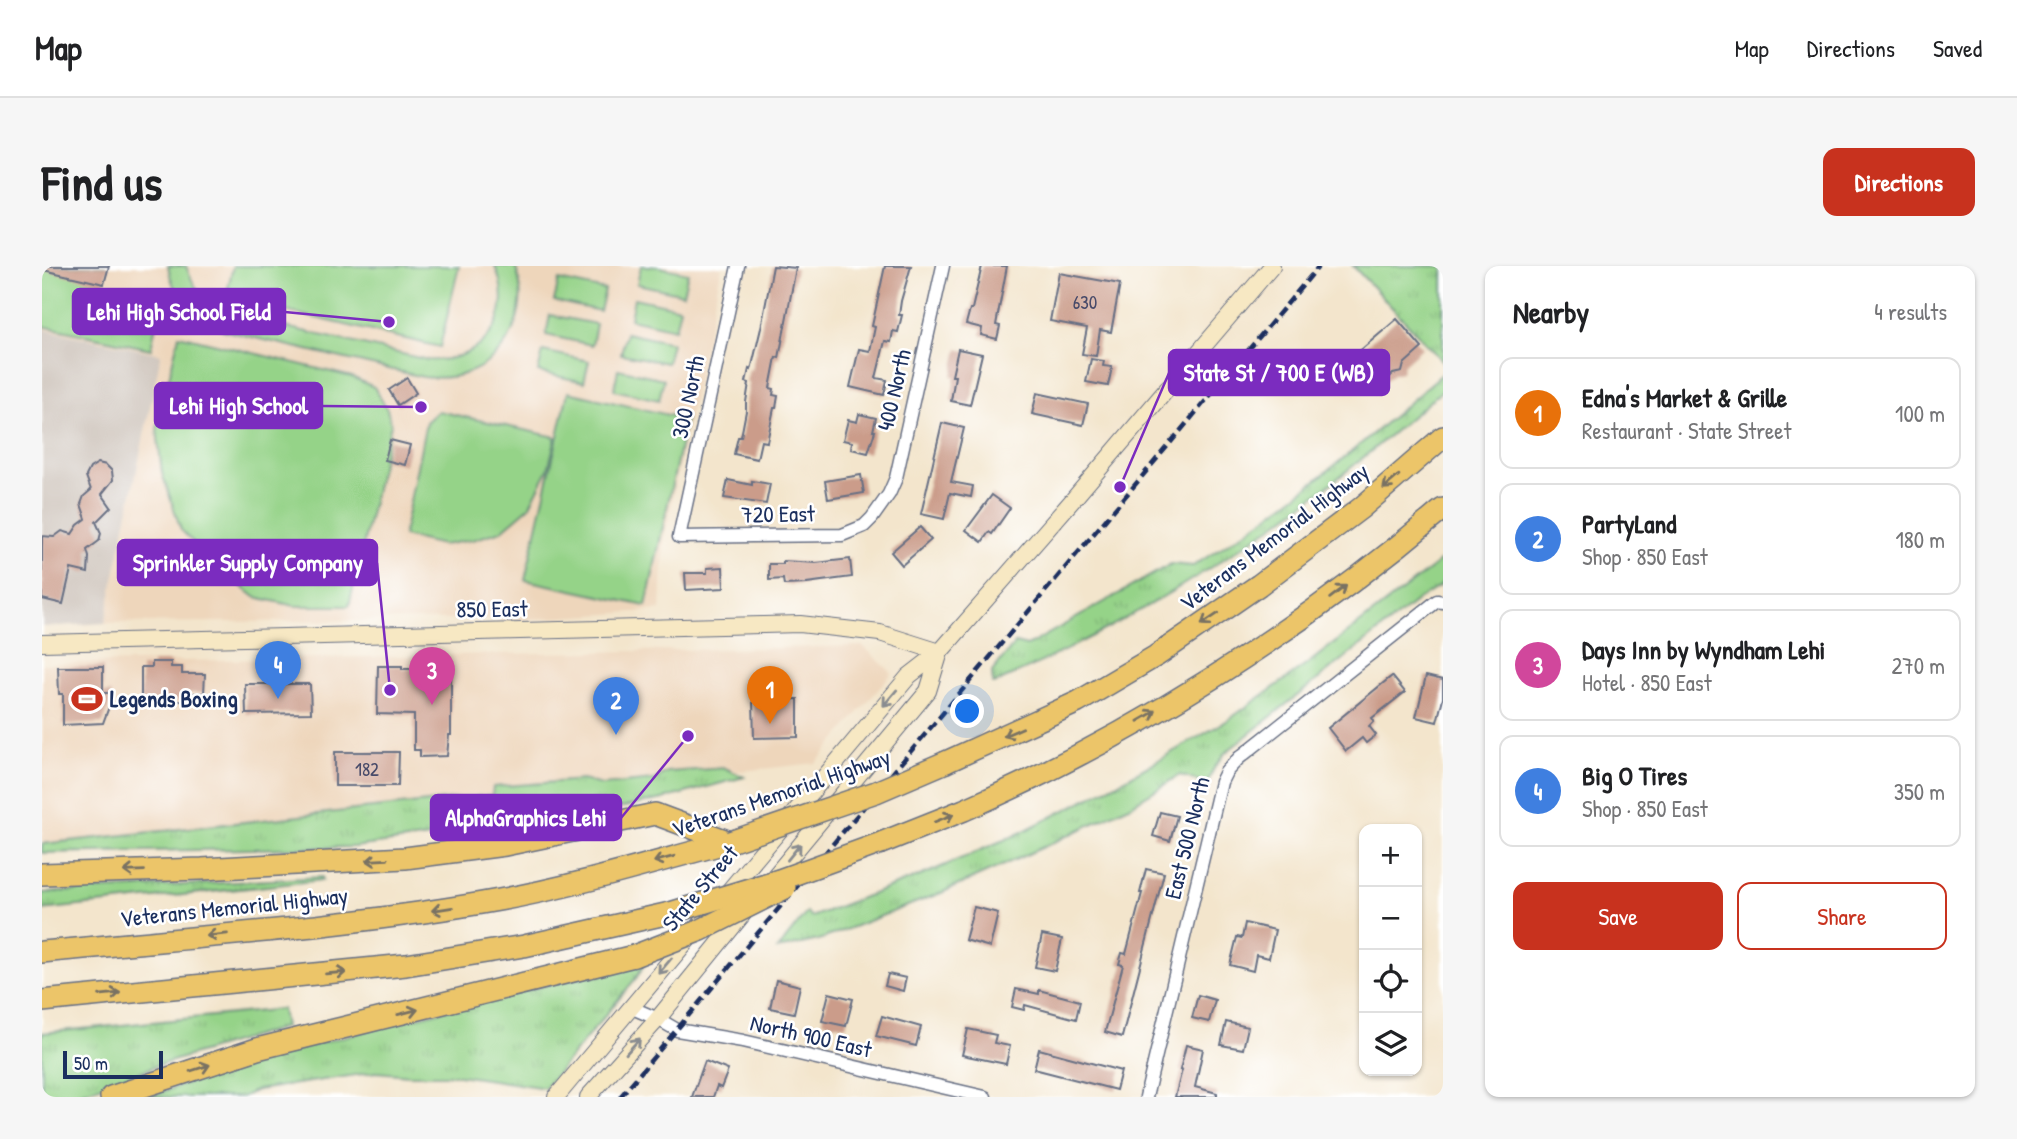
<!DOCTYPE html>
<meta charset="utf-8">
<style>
body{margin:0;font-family:"Patrick Hand",sans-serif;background:#f6f6f6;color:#202124}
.controls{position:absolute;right:21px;bottom:21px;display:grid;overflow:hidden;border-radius:14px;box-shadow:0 2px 5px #0004}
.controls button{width:63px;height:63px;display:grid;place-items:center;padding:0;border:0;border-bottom:2px solid #e0e0e0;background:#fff;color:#202124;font:35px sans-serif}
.scale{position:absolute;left:21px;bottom:18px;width:100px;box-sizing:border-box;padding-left:7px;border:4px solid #1b2f5e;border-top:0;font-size:19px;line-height:24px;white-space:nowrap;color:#1b2f5e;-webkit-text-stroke:5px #fff;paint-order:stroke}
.you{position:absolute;left:926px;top:446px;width:24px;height:24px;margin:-18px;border:5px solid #fff;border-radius:50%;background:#1a73e8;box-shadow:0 0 0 10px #1a73e833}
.badge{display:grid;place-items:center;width:46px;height:46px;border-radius:50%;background:#c8321e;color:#fff;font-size:23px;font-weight:700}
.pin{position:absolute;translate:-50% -58px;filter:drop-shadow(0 2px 4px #0008)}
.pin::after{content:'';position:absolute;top:37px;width:24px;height:21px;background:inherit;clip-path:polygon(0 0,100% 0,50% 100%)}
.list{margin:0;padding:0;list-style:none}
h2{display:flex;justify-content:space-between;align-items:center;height:91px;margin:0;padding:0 28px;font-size:30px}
h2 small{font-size:23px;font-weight:400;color:#757577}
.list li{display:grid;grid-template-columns:46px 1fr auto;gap:21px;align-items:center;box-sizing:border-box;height:112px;margin:0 14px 14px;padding:0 14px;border:2px solid #e0e0e0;border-radius:14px}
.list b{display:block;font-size:26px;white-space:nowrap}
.list p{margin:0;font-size:23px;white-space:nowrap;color:#757577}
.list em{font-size:23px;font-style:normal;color:#757577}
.actions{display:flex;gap:14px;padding:21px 28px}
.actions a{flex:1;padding:16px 0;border:2px solid #c8321e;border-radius:14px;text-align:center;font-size:24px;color:#c8321e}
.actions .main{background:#c8321e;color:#fff}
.icon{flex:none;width:38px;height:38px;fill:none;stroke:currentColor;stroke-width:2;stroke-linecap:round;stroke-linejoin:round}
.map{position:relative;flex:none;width:1401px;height:831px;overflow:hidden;border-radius:14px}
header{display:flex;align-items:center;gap:42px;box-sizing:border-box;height:98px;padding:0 35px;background:#fff;border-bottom:2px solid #e0e0e0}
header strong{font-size:33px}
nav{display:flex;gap:38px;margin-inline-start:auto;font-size:24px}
.intro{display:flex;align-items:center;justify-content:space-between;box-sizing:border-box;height:168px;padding:0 42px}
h1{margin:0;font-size:49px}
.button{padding:18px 32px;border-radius:14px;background:#c8321e;color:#fff;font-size:24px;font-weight:700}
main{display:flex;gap:42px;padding:0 42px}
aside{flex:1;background:#fff;border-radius:14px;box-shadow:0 2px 5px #0004}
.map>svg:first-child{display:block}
.built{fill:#eed6bb}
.industrial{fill:#ccc2b9}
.grass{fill:url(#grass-tufts);stroke:#588173;stroke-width:2}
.park{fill:#95d388;stroke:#588173;stroke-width:2}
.building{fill:#cb9c8a}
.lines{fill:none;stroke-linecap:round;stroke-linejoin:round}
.minor-casing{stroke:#676f84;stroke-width:15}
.secondary-casing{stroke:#676f84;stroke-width:18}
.motorway-casing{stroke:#676f84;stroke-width:24}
.minor{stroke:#fff;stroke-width:12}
.secondary{stroke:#f7e8c3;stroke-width:16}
.motorway{stroke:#ecc569;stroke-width:21}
.rail{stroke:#1b2f5e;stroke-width:4.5;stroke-dasharray:10 5;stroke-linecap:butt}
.motorway-bridge-casing{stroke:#676f84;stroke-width:24;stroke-linecap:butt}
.motorway-bridge{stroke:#ecc569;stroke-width:21}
.oneway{stroke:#797263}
.oneway2{stroke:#898c90}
.labels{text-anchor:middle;stroke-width:5;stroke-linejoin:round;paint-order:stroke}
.number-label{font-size:19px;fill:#474a69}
.street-label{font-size:23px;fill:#1b2f5e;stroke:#fff}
.poi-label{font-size:23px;font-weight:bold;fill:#1b2f5e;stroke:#fff;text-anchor:start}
.leader{fill:none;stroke:#7b2cbf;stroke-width:2.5}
.callout-dot{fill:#7b2cbf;stroke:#fff;stroke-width:2.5}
.callout{fill:#7b2cbf;stroke:#7b2cbf;stroke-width:2.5}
.callout-label{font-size:24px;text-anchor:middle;font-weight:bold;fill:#fff}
</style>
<header>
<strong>Map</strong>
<nav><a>Map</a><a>Directions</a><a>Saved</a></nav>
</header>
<div class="intro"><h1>Find us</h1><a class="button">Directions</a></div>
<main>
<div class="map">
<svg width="1401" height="831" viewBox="0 0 1401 831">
<defs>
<pattern id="grass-tufts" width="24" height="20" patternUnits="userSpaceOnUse" patternTransform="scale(1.75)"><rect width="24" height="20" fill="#95d388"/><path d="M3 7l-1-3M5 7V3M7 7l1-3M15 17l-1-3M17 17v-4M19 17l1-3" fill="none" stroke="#80b578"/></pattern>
</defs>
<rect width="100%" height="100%" fill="#fff"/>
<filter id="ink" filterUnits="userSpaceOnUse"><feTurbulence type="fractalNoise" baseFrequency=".0143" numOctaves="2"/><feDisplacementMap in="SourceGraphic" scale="14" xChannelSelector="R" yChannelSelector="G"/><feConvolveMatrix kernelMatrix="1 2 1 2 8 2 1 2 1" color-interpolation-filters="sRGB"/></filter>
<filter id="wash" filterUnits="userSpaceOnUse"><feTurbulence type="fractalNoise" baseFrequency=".00686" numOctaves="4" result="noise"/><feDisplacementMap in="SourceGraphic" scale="28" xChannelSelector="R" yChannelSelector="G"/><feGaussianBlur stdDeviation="1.57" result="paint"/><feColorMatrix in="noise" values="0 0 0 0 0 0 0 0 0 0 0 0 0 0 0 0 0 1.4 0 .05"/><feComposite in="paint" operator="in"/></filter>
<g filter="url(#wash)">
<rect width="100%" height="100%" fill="#f3e5cc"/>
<g class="built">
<path d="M0 0H680L638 195 622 276 619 344 494 353 63 357 119 88 0 63Z"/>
<path d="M821 380 850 407 774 497 0 582V398Z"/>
</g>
<path class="industrial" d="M0 63 119 88 63 357 0 361Z"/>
<g class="grass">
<path d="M1311 0H1401V96Z"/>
<path d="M1401 107V124C1361 157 1323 192 1282 223 1179 300 1069 367 951 418L950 406 973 377 985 380 1129 298 1151 300C1176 284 1202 267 1226 250 1288 206 1345 156 1401 107Z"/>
<path d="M1401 293V317L1398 320 1376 334 1183 487 1172 502 1165 518 1138 509 1087 540 1006 579 899 627 777 674 736 683 765 646 769 651 883 608 978 567 1078 516 1186 454 1264 399Z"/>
<path d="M683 502 702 511 621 533 526 553 312 581 0 587V578L450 529 451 521 540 514 560 519 612 514 625 506Z"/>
<path d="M280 611 281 614 0 644V627Z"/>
<path d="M604 695 595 711 503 822 417 809H367L334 806 215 824 200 831H105C268 774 437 736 604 695Z"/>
<path d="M240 743 243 761 117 799 27 831H0V767Z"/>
</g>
<g class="park">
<path d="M0 0H63L56 30 117 43 109 83 0 60Z"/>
<path d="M126 0H144C152 23 164 39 188 48L386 94C441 97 475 51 453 0H473C489 39 469 89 430 105 414 112 398 113 381 111L184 65C154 53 131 33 126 0Z"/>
<path d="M191 0H417L398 81 184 31Z"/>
<path d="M599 0H613L646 7 641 28 595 18Z"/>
<path d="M517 14 563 24 558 45 512 35Z"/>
<path d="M592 32 638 42 633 63 588 53Z"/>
<path d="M508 49 554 58 550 79 504 69Z"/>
<path d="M584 67 630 77 625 97 579 88Z"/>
<path d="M137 69 310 111 332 121 345 143 349 158 307 340H253L213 331 180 305 139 264 120 207 115 163Z"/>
<path d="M501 85 547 95 542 116 496 106Z"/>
<path d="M576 103 622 113 617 134 572 124Z"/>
<path d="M526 126 644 153 604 340 483 314Z"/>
<path d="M396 145 514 171 506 204 487 241 459 265 430 274 400 279 361 270 384 156Z"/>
</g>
<g id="blocks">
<g class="building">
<path d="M1 0H67L62 18 1 4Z"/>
<path d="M731 0 754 2 737 92 734 91 728 122 732 123 731 129 736 130 734 142H732L725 176 719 175 715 193 692 188 696 171H699L704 145V136L707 117 704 116 707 103 709 104 719 62Z"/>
<path d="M843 0H869L859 35 857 49H860L856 66 851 65 849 76 843 75 834 112 845 114 842 129 808 121 817 83 828 85 833 61 830 60Z"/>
<path d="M940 0H965L954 59 958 60 955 73 939 69 940 62 924 58 928 43H930Z"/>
<path d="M1017 7 1078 18 1069 66 1058 64 1054 90 1040 88 1045 62 1008 55Z"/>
<path d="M1355 53 1380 82 1362 98 1360 106 1351 108 1333 124 1307 94Z"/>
<path d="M916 83 940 88 928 139 909 135 913 110H910Z"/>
<path d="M1049 93 1062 95 1061 100 1070 101 1066 120 1044 116Z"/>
<path d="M365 112 374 127 356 139 347 124Z"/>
<path d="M995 127 1046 138 1041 159 990 148Z"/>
<path d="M817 148 834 152 831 165H833L826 187 809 183 810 176 801 174 806 154 815 156Z"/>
<path d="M900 157 922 162 909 216 931 220 929 231 908 227 902 253 879 248Z"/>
<path d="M348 174 368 179 363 199 343 194Z"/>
<path d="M56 197 64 199 70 205 71 214 60 228 69 241 54 256 59 267 57 275 45 284 47 291 46 307 29 303 21 338 0 333V270L12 271 20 265 30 268 36 259 44 253 39 238 42 230 49 224 44 210 48 202Z"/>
<path d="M819 209 822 227 786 233 783 215Z"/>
<path d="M686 214 710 219V215L728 218 724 238 682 232Z"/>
<path d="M950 229 968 242 950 268 947 266 940 276 924 264Z"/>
<path d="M878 261 889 274 860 299 849 286Z"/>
<path d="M808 293 810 311 765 317V318L742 319 741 313 727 314V298H741V295L774 297Z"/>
<path d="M681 301 682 322 644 324 643 307H665V302Z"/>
<path d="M110 396H129V401H140V408H163L162 427H141V435H99V401H110Z"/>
<path d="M336 400H360V403L405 402V408H409V469H407L405 490 378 491V484H372V449L335 448Z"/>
<path d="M16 401H61V427H69L68 438 61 457 21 459V428H17Z"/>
<path d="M1350 410 1363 426 1330 452 1332 455 1327 460 1334 469 1324 477 1320 472 1304 485 1286 462Z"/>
<path d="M1384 410 1401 414V432L1395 456 1374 451Z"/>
<path d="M203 418H268L269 447 204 448Z"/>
<path d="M756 433V471L712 472 711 434Z"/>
<path d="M293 486H357L356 520H293Z"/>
<path d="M1118 546 1135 550 1128 575 1111 570Z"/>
<path d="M1104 603 1122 607 1080 771 1063 766 1081 699 1077 698 1080 687 1084 688 1100 627H1098Z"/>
<path d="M932 641 956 647 948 681 923 674Z"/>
<path d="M1203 657 1233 664 1227 692 1214 689 1211 705 1188 699 1195 671 1200 672Z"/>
<path d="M1000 669 1020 673 1013 705 993 701Z"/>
<path d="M846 708 864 712 861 725 843 720Z"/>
<path d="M734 714 758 720 752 747 728 742Z"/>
<path d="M974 723 997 728V724L1038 735 1034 753 983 739 982 744 970 741Z"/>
<path d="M787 727 811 733 804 760 780 755Z"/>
<path d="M1156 729 1173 734 1167 756 1150 752Z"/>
<path d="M840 750 879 761 874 780 834 770Z"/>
<path d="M1184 756 1206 761 1201 783 1179 779Z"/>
<path d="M926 763 954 769 952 777 968 780 964 798 920 789Z"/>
<path d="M1144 779 1161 783 1153 821 1175 827V831H1133L1140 804H1138Z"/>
<path d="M997 783 1079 805 1074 824 992 803Z"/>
<path d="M663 795 686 804 679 822 675 820 671 831H650Z"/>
</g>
</g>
</g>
<g filter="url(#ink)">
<use href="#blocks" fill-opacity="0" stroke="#676f84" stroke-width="2"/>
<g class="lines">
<g class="minor-casing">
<g id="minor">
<path d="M696 0 637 271 800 269 822 260 830 252 847 228 854 212 901 0"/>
<path d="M588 741 616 753 635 764 701 775 943 831"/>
<path d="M1104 831 1179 516 1184 506 1197 492 1395 335 1401 336"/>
</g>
</g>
<g class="secondary-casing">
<g id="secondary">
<path d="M0 377 758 358 838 367 898 386"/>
<path d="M726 618 886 425 898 386"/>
<path d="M514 831 867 410 898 386 1029 236 1230 0"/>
<path d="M546 831 614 755 705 643"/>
</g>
</g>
<g class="motorway-casing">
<g id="motorway">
<path d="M904 496 1036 436 1114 390 1217 319 1319 242 1401 171"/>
<path d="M839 577C866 566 895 555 922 544 1091 471 1261 362 1401 243"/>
<path d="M0 608 160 603 363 592 463 579 613 548 688 576"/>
<path d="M0 686C152 671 307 661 457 634 535 620 612 596 688 576"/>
<path d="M0 735 364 699 482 680 628 647"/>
<path d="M69 831 215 783 592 690"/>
</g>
</g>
<use href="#minor" class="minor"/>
<use href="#secondary" class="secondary"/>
<use href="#motorway" class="motorway"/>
<path class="rail" d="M578 831 1277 0"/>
<g class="motorway-bridge-casing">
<g id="motorway-bridge">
<path d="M688 576 834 526 904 496"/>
<path d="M628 647 737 614 839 577"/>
<path d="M592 690 659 664 743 622"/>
</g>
</g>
<use href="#motorway-bridge" class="motorway-bridge"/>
</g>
<defs><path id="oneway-shaft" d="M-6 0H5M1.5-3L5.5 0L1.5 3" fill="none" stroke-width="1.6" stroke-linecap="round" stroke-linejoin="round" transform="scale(1.75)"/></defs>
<g class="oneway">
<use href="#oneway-shaft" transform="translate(1349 216) rotate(139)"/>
<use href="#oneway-shaft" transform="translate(1296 326) rotate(-37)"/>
<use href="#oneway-shaft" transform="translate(1168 353) rotate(146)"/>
<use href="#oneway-shaft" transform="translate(1105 450) rotate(-30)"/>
<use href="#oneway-shaft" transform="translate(971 466) rotate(156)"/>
<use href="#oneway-shaft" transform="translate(902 552) rotate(-22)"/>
<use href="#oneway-shaft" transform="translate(622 593) rotate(165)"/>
<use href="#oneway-shaft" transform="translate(335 594) rotate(177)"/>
<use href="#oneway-shaft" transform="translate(92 605) rotate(178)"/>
<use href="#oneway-shaft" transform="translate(400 643) rotate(171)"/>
<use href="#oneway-shaft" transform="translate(175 669) rotate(174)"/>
<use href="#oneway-shaft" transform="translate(294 707) rotate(-5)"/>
<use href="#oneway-shaft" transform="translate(68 728) rotate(-6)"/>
<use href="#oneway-shaft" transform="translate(366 746) rotate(-14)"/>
<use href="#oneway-shaft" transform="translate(158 802) rotate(-18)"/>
</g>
<g class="oneway2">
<use href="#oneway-shaft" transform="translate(848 432) rotate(130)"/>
<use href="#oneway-shaft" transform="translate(752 586) rotate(-51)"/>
<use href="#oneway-shaft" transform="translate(623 700) rotate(130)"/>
<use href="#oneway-shaft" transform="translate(591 780) rotate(-48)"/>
</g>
</g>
<defs>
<g id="stadium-bare" transform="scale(2.415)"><path d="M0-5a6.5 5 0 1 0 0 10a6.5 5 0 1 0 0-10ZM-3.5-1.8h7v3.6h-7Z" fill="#c8321e" stroke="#fff" stroke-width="2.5" paint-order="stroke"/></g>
</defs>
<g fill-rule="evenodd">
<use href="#stadium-bare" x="45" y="433"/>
</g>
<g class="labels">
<g class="number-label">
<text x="1043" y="43">630</text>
<text x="325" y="510">182</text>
</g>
<g class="street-label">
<text transform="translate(852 124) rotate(-77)" y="8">400 North</text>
<text transform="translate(646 131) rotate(-78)" y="8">300 North</text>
<text transform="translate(736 248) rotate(-1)" y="8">720 East</text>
<text transform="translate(1232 271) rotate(-37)" y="8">Veterans Memorial Highway</text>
<text transform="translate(450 343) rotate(-1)" y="8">850 East</text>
<text transform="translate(739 527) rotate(-19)" y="8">Veterans Memorial Highway</text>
<text transform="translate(1145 572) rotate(-76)" y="8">East 500 North</text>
<text transform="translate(658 622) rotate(-50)" y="8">State Street</text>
<text transform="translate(192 641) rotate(-6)" y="8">Veterans Memorial Highway</text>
<text transform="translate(769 770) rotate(13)" y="8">North 900 East</text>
</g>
<g class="poi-label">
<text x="68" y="441">Legends Boxing</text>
</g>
</g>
<path class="leader" d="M347 56L243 46M1078 221L1127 107M379 141L280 140M348 424L335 297M646 470L579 552"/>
<g class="callout-dot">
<circle cx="347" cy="56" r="7"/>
<circle cx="1078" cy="221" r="7"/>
<circle cx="379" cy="141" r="7"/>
<circle cx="348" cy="424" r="7"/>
<circle cx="646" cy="470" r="7"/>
</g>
<g class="callout">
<rect x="31" y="23" width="212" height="45" rx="7"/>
<rect x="1127" y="84" width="220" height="45" rx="7"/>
<rect x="113" y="117" width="167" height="45" rx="7"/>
<rect x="76" y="274" width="259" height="45" rx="7"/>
<rect x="389" y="529" width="190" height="45" rx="7"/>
</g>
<g class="callout-label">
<text x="137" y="54">Lehi High School Field</text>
<text x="1237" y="115">State St / 700 E (WB)</text>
<text x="197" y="148">Lehi High School</text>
<text x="206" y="305">Sprinkler Supply Company</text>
<text x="484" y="560">AlphaGraphics Lehi</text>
</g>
</svg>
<div class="controls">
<button>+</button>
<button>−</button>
<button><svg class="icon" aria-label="locate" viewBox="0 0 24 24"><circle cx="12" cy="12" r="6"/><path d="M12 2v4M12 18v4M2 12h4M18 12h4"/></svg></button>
<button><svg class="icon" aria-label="layers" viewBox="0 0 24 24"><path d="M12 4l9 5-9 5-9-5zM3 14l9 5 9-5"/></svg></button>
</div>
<div class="scale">50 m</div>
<div class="you"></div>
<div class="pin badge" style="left:728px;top:458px;background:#e8710a">1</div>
<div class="pin badge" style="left:574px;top:469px;background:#3f7fe0">2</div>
<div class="pin badge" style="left:390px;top:439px;background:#d1479c">3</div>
<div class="pin badge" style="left:236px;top:433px;background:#3f7fe0">4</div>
</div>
<aside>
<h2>Nearby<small>4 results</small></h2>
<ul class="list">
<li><span class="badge" style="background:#e8710a">1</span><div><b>Edna's Market &amp; Grille</b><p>Restaurant · State Street</p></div><em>100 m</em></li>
<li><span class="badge" style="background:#3f7fe0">2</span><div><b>PartyLand</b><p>Shop · 850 East</p></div><em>180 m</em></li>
<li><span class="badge" style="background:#d1479c">3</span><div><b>Days Inn by Wyndham Lehi</b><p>Hotel · 850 East</p></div><em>270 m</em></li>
<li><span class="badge" style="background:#3f7fe0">4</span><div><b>Big O Tires</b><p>Shop · 850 East</p></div><em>350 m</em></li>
</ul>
<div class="actions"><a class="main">Save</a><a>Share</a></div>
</aside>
</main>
